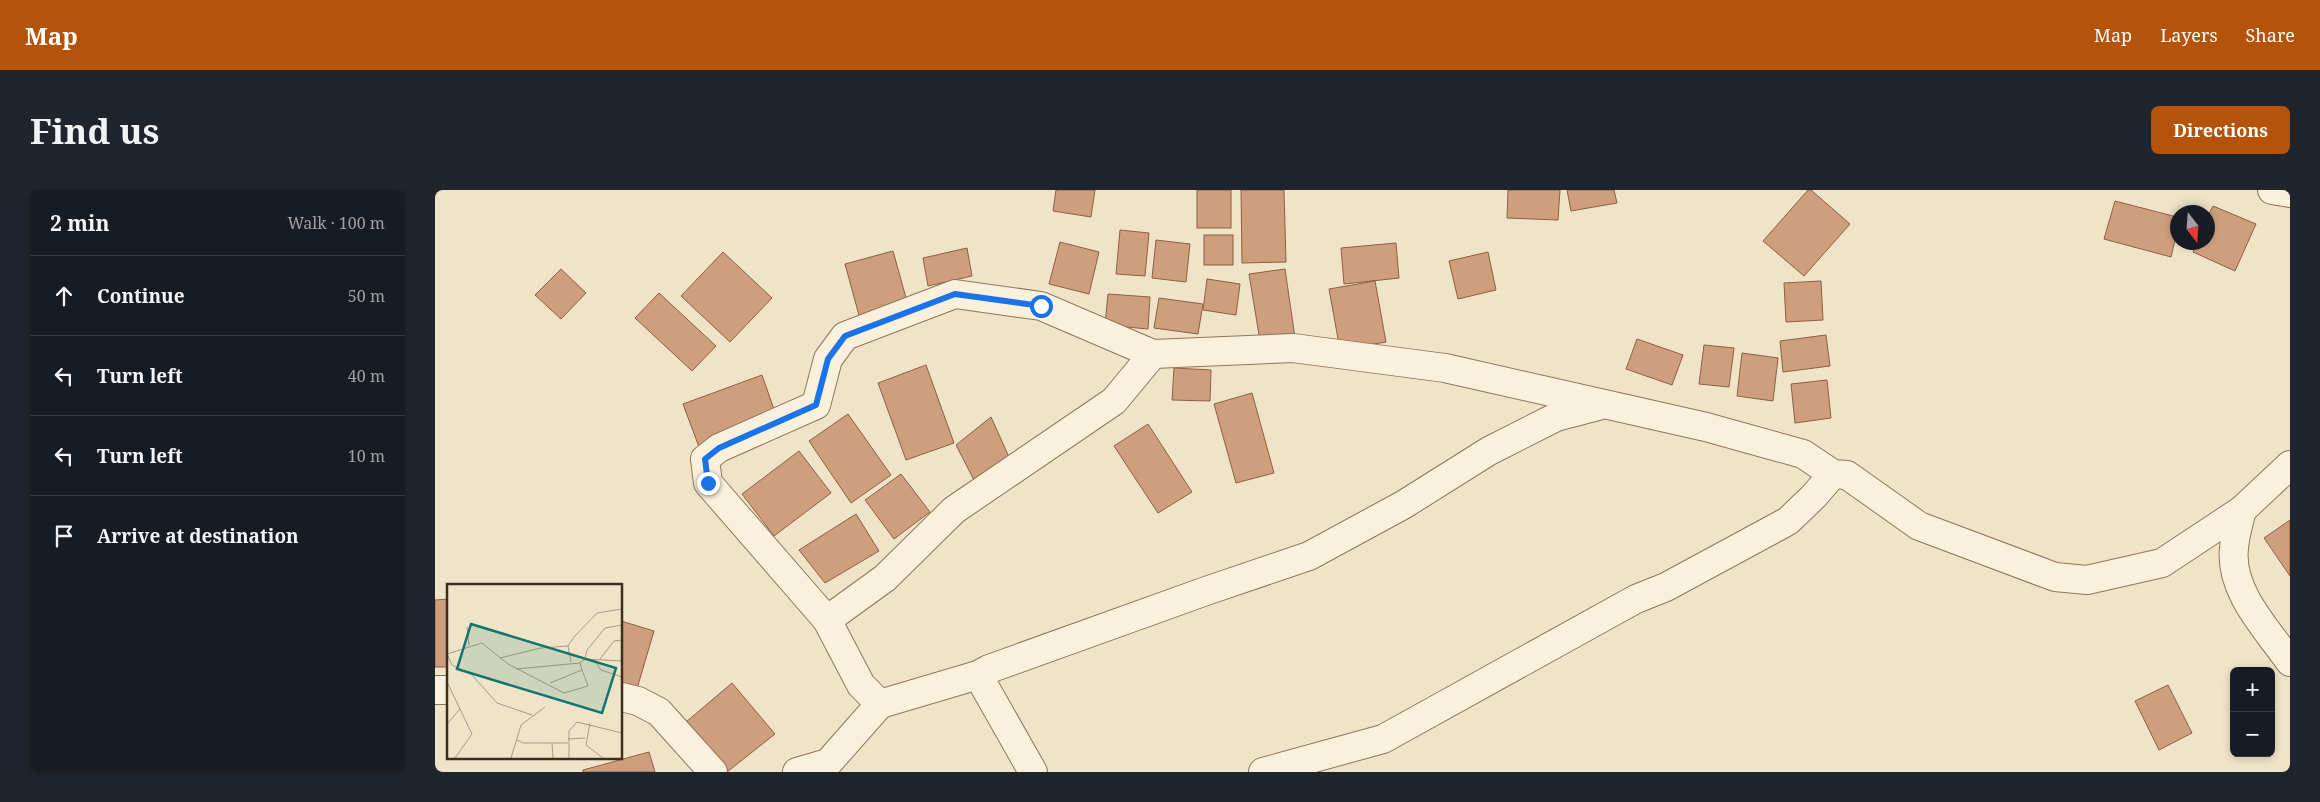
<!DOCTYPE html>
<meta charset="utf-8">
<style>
body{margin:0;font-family:"Noto Serif",serif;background:#20242c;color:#f1f3f6}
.controls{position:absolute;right:15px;bottom:15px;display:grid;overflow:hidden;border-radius:8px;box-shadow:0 2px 8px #0003}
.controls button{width:45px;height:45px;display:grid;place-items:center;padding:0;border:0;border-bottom:1px solid #363941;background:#171b24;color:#f1f3f6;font:25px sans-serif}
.compass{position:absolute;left:1735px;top:15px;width:45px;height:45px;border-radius:50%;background:#171b24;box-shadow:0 2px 8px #0003;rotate:163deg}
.stop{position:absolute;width:15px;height:15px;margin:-11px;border:4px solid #1a73e8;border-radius:50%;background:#fff}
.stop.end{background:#1a73e8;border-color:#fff;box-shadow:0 1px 5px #0008}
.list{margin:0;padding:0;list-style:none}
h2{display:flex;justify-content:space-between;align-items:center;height:65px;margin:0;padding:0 20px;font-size:21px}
h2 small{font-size:16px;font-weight:400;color:#9ea1a6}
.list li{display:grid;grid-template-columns:32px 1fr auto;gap:15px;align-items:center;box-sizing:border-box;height:80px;padding:0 20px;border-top:1px solid #363941}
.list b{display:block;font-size:19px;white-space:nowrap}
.list em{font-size:16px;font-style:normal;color:#9ea1a6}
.icon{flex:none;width:28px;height:28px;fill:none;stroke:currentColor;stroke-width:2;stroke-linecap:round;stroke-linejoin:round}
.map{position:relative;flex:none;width:1855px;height:582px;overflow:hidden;border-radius:8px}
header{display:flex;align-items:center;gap:30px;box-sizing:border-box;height:70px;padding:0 25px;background:#b45309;color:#fff}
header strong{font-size:24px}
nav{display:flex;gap:28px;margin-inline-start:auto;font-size:18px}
.intro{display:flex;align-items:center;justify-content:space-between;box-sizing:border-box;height:120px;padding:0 30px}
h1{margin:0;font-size:35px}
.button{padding:12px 22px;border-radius:8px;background:#b45309;color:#fff;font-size:18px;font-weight:700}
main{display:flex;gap:30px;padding:0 30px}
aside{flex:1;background:#171b24;border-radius:8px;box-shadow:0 2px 8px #0003}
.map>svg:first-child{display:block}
.building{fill:#cf9f7d;stroke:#8d5f41}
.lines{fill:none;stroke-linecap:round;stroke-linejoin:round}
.minor-casing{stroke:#8d765c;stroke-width:30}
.minor{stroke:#faf1dc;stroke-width:28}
.route{stroke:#1a73e8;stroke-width:6}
.inset-road{fill:none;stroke:#a89b85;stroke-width:1}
.view{fill:#0f766e;fill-opacity:0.15;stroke:#0f766e;stroke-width:2.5}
.inset-edge{fill:none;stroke:#3d2e20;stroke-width:2.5}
</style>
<header>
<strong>Map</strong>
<nav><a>Map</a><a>Layers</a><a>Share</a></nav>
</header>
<div class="intro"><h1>Find us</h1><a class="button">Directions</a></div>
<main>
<aside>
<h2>2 min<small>Walk · 100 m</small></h2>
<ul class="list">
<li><svg class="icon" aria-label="ahead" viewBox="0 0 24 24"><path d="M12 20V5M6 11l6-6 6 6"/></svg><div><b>Continue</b></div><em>50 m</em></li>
<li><svg class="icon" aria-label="left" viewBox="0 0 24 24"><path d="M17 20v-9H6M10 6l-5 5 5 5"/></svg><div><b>Turn left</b></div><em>40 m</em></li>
<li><svg class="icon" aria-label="left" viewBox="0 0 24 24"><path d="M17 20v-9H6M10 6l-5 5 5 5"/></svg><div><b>Turn left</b></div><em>10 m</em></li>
<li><svg class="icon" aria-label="arrive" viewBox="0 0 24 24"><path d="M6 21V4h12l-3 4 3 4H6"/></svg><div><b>Arrive at destination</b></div></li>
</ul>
</aside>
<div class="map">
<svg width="1855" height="582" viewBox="0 0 1855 582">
<rect width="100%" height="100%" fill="#f0e4c8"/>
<g class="building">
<path d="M621 0H660L656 27 618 21Z"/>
<rect x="762" y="0" width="34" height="38"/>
<path d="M806 0H849L851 72 807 73Z"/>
<path d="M1073 0H1125L1123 30 1072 28Z"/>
<path d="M1132 0H1179L1182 13 1136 21Z"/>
<path d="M1373 0H1376L1415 34 1369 86 1328 51Z"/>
<path d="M1680 11 1742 27V42L1736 67 1669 49Z"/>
<path d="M1778 16 1821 34 1800 81 1758 62 1762 52H1772V28Z"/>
<path d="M685 40 714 43 710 86 681 84Z"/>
<rect x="769" y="45" width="29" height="30"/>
<path d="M721 50 755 54 751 92 717 88Z"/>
<path d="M625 52 664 62 654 104 614 94Z"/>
<path d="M961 53 964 88 909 94 906 58Z"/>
<path d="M532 58 537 86 493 96 488 68Z"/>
<path d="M458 61 473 115 425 129 410 74Z"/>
<path d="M288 62 337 108 295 152 246 106Z"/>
<path d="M1053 62 1061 100 1023 109 1014 71Z"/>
<path d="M126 79 151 103 126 129 100 105Z"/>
<path d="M850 79 860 148 825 151 814 84Z"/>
<path d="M772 89 805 94 801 125 768 120Z"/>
<path d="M940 91 951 152 905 160 894 99Z"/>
<path d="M1386 91 1388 130 1351 132 1349 93Z"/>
<path d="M224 103 281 156 257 181 200 128Z"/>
<path d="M673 104 715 107 713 139 670 135Z"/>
<path d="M724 108 768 114 763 144 719 138Z"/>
<path d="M1391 145 1395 176 1348 182 1345 151Z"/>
<path d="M1202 149 1248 165 1237 195 1191 179Z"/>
<path d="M1269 155 1299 158 1294 197 1264 194Z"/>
<path d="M1307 163 1343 168 1338 211 1302 206Z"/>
<path d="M491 175 519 253 471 270 443 193Z"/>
<path d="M739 178 776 180 775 211 737 210Z"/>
<path d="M327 185 342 228 264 257 248 214Z"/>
<path d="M1392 190 1396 228 1360 233 1356 194Z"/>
<path d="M817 203 839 283 801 293 779 214Z"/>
<path d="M413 224 456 285 416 313 374 251Z"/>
<path d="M556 227 574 267 541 294 521 255Z"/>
<path d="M713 234 757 302 723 323 679 256Z"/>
<path d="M364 261 396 303 339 346 307 304Z"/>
<path d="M466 284 495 322 459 349 430 310Z"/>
<path d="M421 324 444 361 390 393 364 360Z"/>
<path d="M1855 330V386L1829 348Z"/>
<path d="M14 409V477H0V410Z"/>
<path d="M186 431 219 441 201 502 186 498Z"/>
<path d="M297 493 340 544 292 582 251 532Z"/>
<path d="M1733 495 1757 543 1724 560 1700 511Z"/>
<path d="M214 562 220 582H148V580Z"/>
</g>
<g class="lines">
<g class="minor-casing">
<g id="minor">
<path d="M1837 0 1855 3"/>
<path d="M718 164 679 211 519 320 450 388 392 430 426 495 445 514 543 485 554 479 771 401 874 366 968 315 1054 261 1121 227 1163 216"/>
<path d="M1807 320C1804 332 1800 345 1799 358 1794 401 1832 439 1855 472"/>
<path d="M392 430 273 293 270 269 284 258 381 215 393 169 410 146 520 104 606 116 718 164 858 158 1010 178 1271 237 1368 264 1398 284 1412 285 1484 336 1620 387 1652 390 1727 373 1807 320 1855 275"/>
<path d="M543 485 598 582"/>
<path d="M0 500H14"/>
<path d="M186 507 203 511 224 522 278 582"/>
<path d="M362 582 393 573 445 514"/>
<path d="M828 582 948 549 1201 409 1231 397 1353 331 1379 306 1398 284"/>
</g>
</g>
<use href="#minor" class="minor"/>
</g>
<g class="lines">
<path class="route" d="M273 293 270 269 284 258 381 215 393 169 410 146 520 104 606 116"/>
</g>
<g transform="translate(12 394)">
<rect width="175" height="175" fill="#f0e4c8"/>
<path class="inset-road" d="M20 43 22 61M0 70 35 59 61 80 117 109 141 102 135 86M0 70 5 81 25 91 50 119 85 131M53 74 94 64 121 62M138 75 140 66 158 44 175 41M153 75 167 57 175 56M147 76 154 86 175 93M124 78 121 62 127 53 150 29 175 25M133 79 138 75 175 77M69 85 133 79 135 86 103 99M0 98 25 150 8 174M143 139 139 161 156 174M0 140 13 125M121 155 138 154M70 156 76 159H121M105 159 106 174M64 174 74 141 98 123M122 174V147L130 138 175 149"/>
<path class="view" d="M24 40 169 84 155 129 10 85Z"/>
<rect width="175" height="175" class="inset-edge"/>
</g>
</svg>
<div class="controls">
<button>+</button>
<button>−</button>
</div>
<svg class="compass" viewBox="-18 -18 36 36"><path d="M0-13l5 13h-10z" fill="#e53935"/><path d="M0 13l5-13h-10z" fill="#9ea1a6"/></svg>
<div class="stop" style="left:606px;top:116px"></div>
<div class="stop end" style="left:273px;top:293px"></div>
</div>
</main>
